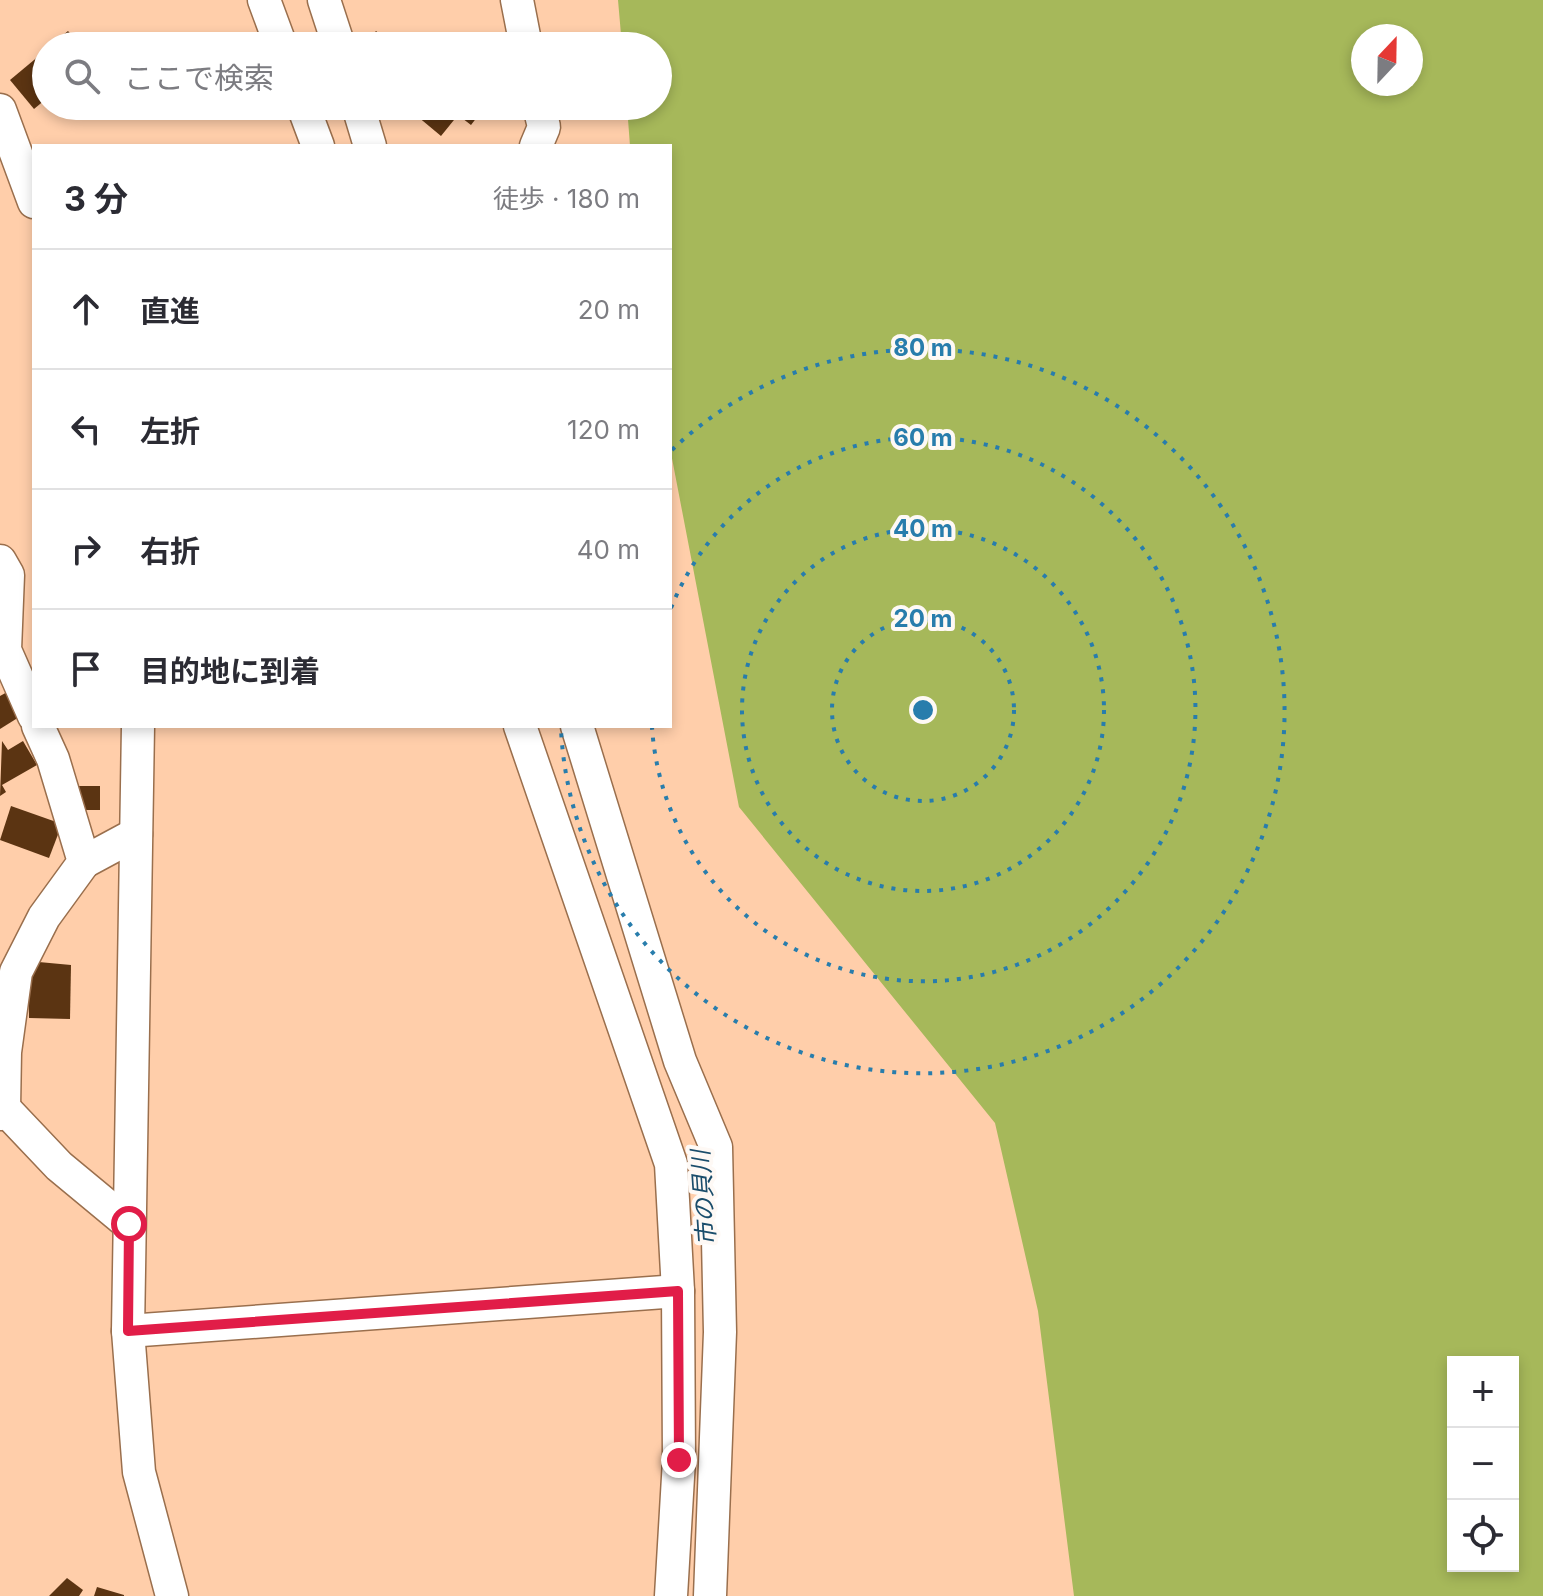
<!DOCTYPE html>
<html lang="ja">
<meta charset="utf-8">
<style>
body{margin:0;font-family:Inter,"Noto Sans JP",sans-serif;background:#f7f7f7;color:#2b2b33}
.controls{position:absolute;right:24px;bottom:24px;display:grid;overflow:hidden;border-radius:0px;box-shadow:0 4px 12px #0003}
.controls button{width:72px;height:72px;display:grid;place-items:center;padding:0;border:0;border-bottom:2px solid #e1e1e2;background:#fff;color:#2b2b33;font:40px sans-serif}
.compass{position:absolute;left:1351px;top:24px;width:72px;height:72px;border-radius:50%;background:#fff;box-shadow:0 4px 12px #0003;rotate:22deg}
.stop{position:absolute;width:24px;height:24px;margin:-18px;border:6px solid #e11d48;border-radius:50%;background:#fff}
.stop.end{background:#e11d48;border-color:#fff;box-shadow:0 2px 8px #0008}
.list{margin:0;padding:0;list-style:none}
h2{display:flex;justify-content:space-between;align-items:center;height:104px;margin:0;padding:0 32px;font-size:34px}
h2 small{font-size:26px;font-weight:400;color:#7c7c81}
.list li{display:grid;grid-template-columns:52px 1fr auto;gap:24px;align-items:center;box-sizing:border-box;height:120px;padding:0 32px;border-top:2px solid #e1e1e2}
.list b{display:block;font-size:30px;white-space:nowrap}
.list em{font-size:26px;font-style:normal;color:#7c7c81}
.icon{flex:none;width:44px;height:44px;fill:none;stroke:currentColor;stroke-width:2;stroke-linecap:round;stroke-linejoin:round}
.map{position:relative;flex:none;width:1543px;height:1596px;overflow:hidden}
.search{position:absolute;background:#fff;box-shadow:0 4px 12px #0003;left:32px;top:32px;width:640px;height:88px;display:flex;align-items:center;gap:20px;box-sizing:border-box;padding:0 28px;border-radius:44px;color:#7c7c81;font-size:30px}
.panel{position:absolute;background:#fff;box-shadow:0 4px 12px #0003;left:32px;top:144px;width:640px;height:584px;border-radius:0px}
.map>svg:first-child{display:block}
.green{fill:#a6b85a;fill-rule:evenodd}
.building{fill:#5b3412}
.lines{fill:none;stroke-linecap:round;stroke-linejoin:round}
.minor-casing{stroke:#9a6f4d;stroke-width:35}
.minor{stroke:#fff;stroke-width:32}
.route{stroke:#e11d48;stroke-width:10}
.ring{fill:none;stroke:#287dac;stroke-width:4;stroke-dasharray:4 8}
.labels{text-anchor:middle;stroke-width:8;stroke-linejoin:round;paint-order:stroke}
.water-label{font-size:24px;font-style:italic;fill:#1a4d6b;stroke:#fef9f5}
.centre{fill:#287dac;stroke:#fef9f5;stroke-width:4}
.ring-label{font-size:24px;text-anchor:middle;font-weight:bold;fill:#287dac;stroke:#fef9f5;stroke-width:8;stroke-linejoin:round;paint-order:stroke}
</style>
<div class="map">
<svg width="1543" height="1596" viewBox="0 0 1543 1596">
<rect width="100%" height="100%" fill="#ffceaa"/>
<path class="green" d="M618 0H1543V1596H1074L1038 1311 995 1123 739 807 670 448V146H630L627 106H658V46H622ZM1363 36H1411V84H1363ZM1453 1362H1513V1566H1453Z"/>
<g class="building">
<path d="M68 31 81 46H50Z"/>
<path d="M376 31 394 46H363Z"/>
<path d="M46 50V99L34 109 10 80Z"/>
<path d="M405 106H481L484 108 471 125 458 115 441 136Z"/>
<path d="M9 691 24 714 0 729V696Z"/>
<path d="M2 741 8 750 23 741 37 765 2 785 6 792 0 796Z"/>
<path d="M76 786H100V810H77Z"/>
<path d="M11 806 62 824 49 858 0 840Z"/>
<path d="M28 961 71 965 70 1019 29 1018Z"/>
<path d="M67 1578 83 1590 79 1596H49Z"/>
<path d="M97 1587 124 1595V1596H94Z"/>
</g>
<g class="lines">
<g class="minor-casing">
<g id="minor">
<path d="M264 0 281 46"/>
<path d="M324 0 339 46"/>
<path d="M517 0 526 46"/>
<path d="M303 106 318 146"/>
<path d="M358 106 370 146"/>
<path d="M0 110 34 202"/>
<path d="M536 146 544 127 539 106"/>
<path d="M0 561 8 575 5 650 34 716"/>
<path d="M138 726 128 1331 139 1472 172 1596"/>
<path d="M520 726 671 1164 678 1291 679 1460 671 1596"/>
<path d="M577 726 680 1061 716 1147 720 1332 710 1596"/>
<path d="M84 862 136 834"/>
<path d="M4 1108 59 1166 129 1224"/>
<path d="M0 1114 4 1108 5 1052 16 972 44 917 84 862 53 759 38 726"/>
<path d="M128 1331 678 1291"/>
</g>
</g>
<use href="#minor" class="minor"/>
</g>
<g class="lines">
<path class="route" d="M129 1224 128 1331 678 1291 679 1460"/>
</g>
<g class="ring">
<circle cx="923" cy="710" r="91"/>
<circle cx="923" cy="710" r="181"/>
<path d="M671 608A272 272 0 1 1 652 727"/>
<path d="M672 450A362 362 0 1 1 561 729"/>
</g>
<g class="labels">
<g class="water-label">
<text transform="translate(704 1198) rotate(-94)" y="8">市の貝川</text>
</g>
</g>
<circle cx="923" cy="710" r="12" class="centre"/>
<g class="ring-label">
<text x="923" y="356">80 m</text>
<text x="923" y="446">60 m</text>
<text x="923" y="537">40 m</text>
<text x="923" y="627">20 m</text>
</g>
</svg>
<div class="controls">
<button>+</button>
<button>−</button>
<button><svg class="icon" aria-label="locate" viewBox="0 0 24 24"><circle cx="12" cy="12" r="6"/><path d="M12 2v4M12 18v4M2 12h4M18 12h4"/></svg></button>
</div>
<svg class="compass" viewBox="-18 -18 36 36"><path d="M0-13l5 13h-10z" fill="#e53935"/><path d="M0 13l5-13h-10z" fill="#7c7c81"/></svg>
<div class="stop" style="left:129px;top:1224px"></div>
<div class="stop end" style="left:679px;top:1460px"></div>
<div class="search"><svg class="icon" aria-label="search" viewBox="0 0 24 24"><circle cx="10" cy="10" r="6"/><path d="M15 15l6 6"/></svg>ここで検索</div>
<section class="panel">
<h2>3 分<small>徒歩 · 180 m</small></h2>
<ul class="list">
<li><svg class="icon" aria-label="ahead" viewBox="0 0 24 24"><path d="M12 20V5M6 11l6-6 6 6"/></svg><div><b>直進</b></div><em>20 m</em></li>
<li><svg class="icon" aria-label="left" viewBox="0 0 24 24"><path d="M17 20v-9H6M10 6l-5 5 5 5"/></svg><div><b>左折</b></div><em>120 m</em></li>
<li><svg class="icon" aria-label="right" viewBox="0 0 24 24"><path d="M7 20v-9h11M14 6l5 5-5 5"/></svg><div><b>右折</b></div><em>40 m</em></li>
<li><svg class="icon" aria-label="arrive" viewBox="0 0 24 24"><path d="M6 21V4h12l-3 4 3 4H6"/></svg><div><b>目的地に到着</b></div></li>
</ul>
</section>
</div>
